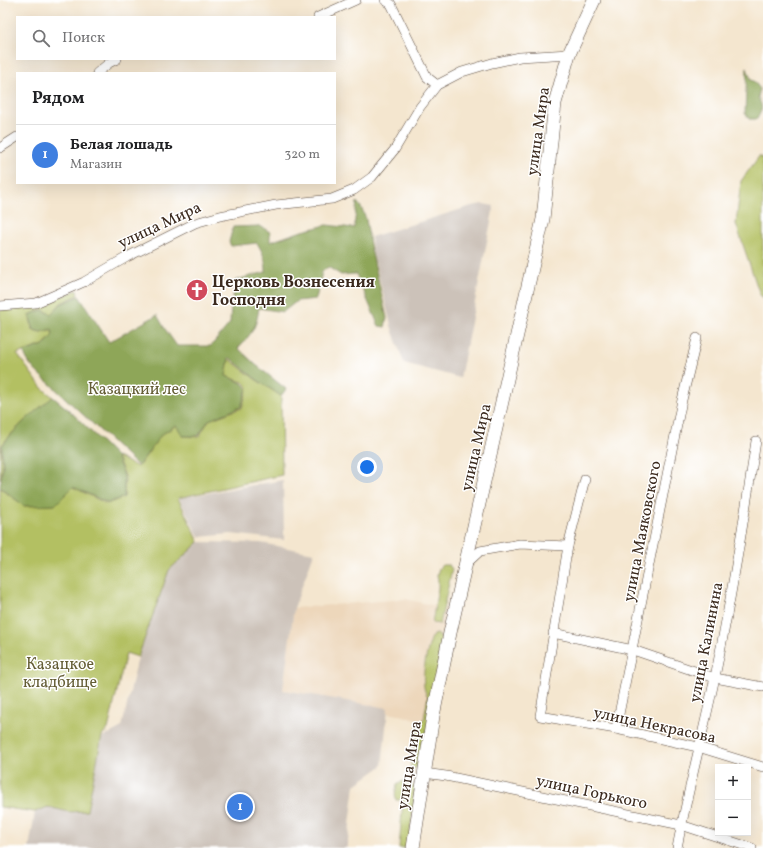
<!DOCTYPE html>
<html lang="ru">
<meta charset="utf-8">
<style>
body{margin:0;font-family:Vollkorn,serif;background:#f6f6f6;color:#202124}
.controls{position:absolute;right:12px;bottom:12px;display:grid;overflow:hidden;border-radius:0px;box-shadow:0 4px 16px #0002}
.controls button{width:36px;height:36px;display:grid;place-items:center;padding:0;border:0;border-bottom:1px solid #e0e0e0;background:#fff;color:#202124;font:20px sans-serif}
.you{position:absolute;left:367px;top:467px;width:14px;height:14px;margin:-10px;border:3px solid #fff;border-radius:50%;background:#1a73e8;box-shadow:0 0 0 6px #1a73e833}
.badge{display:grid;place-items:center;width:26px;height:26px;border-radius:50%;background:#db2777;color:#fff;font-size:13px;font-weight:700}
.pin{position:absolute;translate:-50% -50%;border:2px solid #fff;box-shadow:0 1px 4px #0006}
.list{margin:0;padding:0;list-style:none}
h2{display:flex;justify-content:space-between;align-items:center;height:52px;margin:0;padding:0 16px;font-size:17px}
h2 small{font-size:13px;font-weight:400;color:#757577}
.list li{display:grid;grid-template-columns:26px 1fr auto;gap:12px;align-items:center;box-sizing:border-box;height:60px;padding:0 16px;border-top:1px solid #e0e0e0}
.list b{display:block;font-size:15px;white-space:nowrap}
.list p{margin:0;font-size:13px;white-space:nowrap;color:#757577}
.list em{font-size:13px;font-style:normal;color:#757577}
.icon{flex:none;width:22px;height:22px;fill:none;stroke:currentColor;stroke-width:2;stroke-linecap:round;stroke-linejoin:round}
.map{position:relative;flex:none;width:763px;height:848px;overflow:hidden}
.search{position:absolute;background:#fff;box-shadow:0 4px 16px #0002;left:16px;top:16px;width:320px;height:44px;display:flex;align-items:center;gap:10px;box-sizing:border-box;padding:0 14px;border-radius:0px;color:#757577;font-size:15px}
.panel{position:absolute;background:#fff;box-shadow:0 4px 16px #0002;left:16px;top:72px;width:320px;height:112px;border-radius:0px}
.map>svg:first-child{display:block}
.built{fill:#edd7bb}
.industrial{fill:#ccc2b9}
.green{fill:#b3c062;stroke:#777540}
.forest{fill:#8ea658;stroke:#64683b}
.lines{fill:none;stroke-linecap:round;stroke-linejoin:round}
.minor-casing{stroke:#574639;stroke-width:10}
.secondary-casing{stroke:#574639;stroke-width:14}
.minor{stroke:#fff;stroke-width:9}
.secondary{stroke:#fff;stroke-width:13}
.labels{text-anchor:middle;stroke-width:3;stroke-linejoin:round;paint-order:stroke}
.street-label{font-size:16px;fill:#3b2a1e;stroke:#fff}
.poi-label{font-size:16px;font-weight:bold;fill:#3b2a1e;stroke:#fff;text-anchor:start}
.park-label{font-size:16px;fill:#655e36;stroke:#fff}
</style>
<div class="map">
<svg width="763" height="848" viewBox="0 0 763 848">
<rect width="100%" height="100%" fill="#fff"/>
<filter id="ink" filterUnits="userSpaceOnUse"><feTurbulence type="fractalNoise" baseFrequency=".025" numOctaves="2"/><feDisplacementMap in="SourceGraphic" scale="8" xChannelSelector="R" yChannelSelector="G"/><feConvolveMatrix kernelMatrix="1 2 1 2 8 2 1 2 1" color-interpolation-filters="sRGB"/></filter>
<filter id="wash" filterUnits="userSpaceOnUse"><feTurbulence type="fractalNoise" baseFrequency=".012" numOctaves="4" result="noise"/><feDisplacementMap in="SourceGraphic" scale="16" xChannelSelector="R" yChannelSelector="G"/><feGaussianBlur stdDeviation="0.9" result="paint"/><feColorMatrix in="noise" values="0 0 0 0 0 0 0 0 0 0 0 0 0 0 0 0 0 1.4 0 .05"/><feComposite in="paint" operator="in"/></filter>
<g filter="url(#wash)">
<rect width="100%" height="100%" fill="#f4e6cf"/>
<path class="built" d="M405 599 448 609 426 721 283 690 294 608Z"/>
<g class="industrial">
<path d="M483 204 494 206 460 378 404 363 392 329 372 250 371 237 472 206Z"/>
<path d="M283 480 284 540 231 534 199 537 179 498Z"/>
<path d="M199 542 261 543 314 553 294 608 283 690 388 708 382 766 355 785 347 848H29L35 812 46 805 98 740 122 727 138 657 169 570Z"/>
</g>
<g class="green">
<path d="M760 155 763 160V298L760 295 736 224 741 181Z"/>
<path d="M77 290 78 295 61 303 51 314 42 309 29 315 33 330 40 332 51 330 53 335 43 345 17 354 42 388 53 397C34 412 16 427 1 446L3 467 0 479V310L37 306Z"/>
<path d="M229 359 255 379 281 396 282 475 178 498 199 542 169 570 138 657 126 653 108 729 102 736 87 811 69 812 48 807 35 812 0 807V488L24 506 55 505 73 487 107 504 124 497 125 476 117 457 138 467 161 435 177 425 183 436 199 437 209 420 242 408 248 387 243 382 226 376Z"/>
<path d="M442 565H449L452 569 440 624 432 623 438 588V580L437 575 439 568Z"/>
<path d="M437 634 440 636 443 643 421 762 417 767 414 769 411 768V763L418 724 424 719 428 696C418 687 427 647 433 635Z"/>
<path d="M403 781 411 783 416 788 408 848H399L403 800H396L395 794 397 785Z"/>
</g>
<g class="forest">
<path d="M747 68 751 80 754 81 760 89 758 97C763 108 763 108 757 119H749L745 113Z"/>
<path d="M357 202C369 215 367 233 371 249 376 272 382 295 387 318L385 327 379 326 377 322 356 274 341 275 328 267 322 272 316 299 297 301 283 312 259 308C256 329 252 333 238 348L256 365 286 389 281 396 256 379 229 357 226 376 242 383 247 388 241 407 209 420 198 436H183L176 425 161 435 138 466 48 382C39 375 27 364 24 352L44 345 53 335 52 329 41 332 34 330 29 315 42 310 51 314 61 304 79 296 109 342 157 315 165 329 177 346H211L230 323 231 307 236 280 266 272C266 261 263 252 257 243L231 246 229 242 233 227 260 226 270 232V242L299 232 326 225 354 228Z"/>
<path d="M53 397 69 410 116 456 124 476V497L108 503 73 487 55 505 24 506 0 487 3 467 2 446C16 427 34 412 53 397Z"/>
</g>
</g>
<g filter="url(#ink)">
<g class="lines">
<g class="minor-casing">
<g id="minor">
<path d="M385 0 391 4 427 77 437 85"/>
<path d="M318 17 356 0"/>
<path d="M97 73 109 63 117 59"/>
<path d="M0 148 17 137"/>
<path d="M0 306 36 303 84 282 127 257 195 223 220 216 276 205 332 199 354 190 372 177 395 149 420 107 437 85 462 72 492 63 520 57 569 54"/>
<path d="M585 479 568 546 540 716 616 729 698 747 763 767"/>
<path d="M466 564 480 551 520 544 568 546"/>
<path d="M553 633 633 650 715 678 763 687"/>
<path d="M616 729 682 400 697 338"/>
<path d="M424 773 446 776 681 825 752 848"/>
<path d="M677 848C688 790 703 734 715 677 731 599 744 520 756 441"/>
</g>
</g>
<g class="secondary-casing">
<path id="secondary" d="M413 848 433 716 450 633 543 219 555 103 569 54 594 0"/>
</g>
<use href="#minor" class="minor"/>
<use href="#secondary" class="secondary"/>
</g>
</g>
<defs>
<g id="church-disc" transform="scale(1.15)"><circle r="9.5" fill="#d1495b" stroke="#fff"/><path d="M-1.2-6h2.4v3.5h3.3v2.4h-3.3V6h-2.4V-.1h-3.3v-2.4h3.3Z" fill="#fff"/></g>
</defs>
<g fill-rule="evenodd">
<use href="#church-disc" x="197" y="290"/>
</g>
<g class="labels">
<g class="street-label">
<text transform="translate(537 131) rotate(-82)" y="6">улица Мира</text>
<text transform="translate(159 224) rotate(-25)" y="6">улица Мира</text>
<text transform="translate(475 447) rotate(-77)" y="6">улица Мира</text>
<text transform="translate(641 531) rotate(-79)" y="6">улица Маяковского</text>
<text transform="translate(705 642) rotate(-79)" y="6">улица Калинина</text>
<text transform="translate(655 724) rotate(12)" y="6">улица Некрасова</text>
<text transform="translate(408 765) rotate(-81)" y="6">улица Мира</text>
<text transform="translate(592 791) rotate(12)" y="6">улица Горького</text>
</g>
<g class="poi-label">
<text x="212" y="287">Церковь Вознесения<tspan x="212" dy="18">Господня</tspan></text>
</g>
<g class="park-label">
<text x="137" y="394">Казацкий лес</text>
<text x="60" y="669">Казацкое<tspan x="60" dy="18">кладбище</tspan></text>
</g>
</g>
</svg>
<div class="controls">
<button>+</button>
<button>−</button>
</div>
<div class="you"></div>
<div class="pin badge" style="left:240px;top:807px;background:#3f7fe0">1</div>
<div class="search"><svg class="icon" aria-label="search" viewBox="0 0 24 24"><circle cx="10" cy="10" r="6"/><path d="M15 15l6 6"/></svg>Поиск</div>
<section class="panel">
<h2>Рядом<small></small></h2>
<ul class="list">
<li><span class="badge" style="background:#3f7fe0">1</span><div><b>Белая лошадь</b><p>Магазин</p></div><em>320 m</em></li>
</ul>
</section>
</div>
